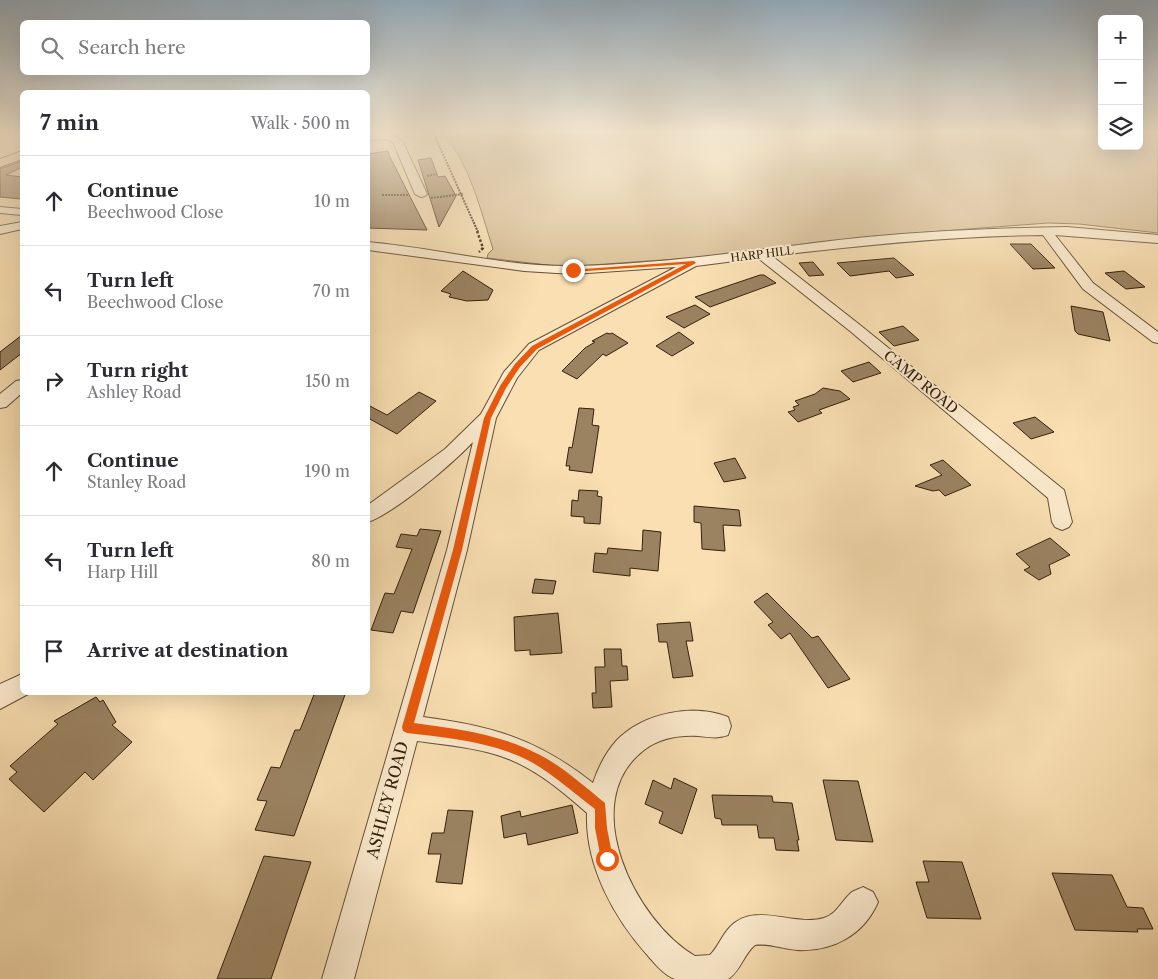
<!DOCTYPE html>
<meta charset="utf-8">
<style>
body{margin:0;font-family:"Libre Caslon Text",serif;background:#f2f2f3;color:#2b2b33}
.controls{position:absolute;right:15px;top:15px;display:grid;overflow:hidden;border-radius:8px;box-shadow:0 5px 20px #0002}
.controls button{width:45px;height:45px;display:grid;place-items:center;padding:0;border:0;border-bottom:1px solid #e1e1e2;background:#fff;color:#2b2b33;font:25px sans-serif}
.stop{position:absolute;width:15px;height:15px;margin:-11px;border:4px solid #ea580c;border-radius:50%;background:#fff}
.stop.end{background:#ea580c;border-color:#fff;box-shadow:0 1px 5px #0008}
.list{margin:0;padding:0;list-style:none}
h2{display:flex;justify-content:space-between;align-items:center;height:65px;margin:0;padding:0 20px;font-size:21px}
h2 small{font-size:16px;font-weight:400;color:#7c7c81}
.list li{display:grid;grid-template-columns:32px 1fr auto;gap:15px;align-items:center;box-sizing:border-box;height:90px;padding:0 20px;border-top:1px solid #e1e1e2}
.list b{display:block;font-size:19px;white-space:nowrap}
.list p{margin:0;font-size:16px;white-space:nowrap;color:#7c7c81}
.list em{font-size:16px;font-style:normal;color:#7c7c81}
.icon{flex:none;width:28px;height:28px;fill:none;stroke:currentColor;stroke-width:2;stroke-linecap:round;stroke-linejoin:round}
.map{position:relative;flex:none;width:1158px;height:979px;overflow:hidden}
.search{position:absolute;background:#fff;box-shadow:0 5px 20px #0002;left:20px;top:20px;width:350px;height:55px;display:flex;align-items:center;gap:12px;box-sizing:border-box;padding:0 18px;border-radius:8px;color:#7c7c81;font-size:19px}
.panel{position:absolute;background:#fff;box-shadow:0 5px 20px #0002;left:20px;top:90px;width:350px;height:605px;border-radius:8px}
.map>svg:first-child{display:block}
.green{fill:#d8bf96;stroke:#867050}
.building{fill:#9b8362;stroke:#35200b}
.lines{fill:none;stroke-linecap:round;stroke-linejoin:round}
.minor-casing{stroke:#665035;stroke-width:2}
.major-casing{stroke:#35200b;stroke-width:2}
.path-far1{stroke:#35200b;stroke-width:2;stroke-dasharray:2 1;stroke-linecap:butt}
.path{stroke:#35200b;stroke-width:2.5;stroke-dasharray:2.5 2;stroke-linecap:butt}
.minor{fill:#fbeacd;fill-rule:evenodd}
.major{fill:#f9dfb2;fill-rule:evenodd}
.route{fill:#ea580c}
.labels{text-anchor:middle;stroke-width:4;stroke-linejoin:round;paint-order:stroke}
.far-street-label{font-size:11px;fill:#35200b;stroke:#fbeacd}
.street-label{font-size:14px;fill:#35200b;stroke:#fbeacd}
.near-street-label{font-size:16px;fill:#35200b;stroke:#fbeacd}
</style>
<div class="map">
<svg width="1158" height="979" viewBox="0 0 1158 979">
<rect width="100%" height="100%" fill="#f9dfb2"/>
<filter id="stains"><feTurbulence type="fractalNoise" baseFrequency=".004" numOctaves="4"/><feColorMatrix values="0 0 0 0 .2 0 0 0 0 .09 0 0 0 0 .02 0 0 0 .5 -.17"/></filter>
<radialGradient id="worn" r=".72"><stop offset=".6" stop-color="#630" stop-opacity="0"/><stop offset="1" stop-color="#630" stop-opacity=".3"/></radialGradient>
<path class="green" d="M441 132H1067L1073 135 1102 132V146H1139V132H1158V233L1079 224 1048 223 875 236 704 257 564 267 487 258 488 254 493 249C481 212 469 160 441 132Z"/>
<g class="building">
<path d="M388 151 389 155 427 230 368 228V154Z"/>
<path d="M431 158 438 177 445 176 456 196 439 227 418 160Z"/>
<path d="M22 161V167L6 175 22 177V199L0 197V169Z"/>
<path d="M1010 244H1031L1055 268 1033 269Z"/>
<path d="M894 258 914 275 896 278 889 271 850 276 837 263Z"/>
<path d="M813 262 824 275 809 276 799 263Z"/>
<path d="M463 271 493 290 488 300 467 301 449 297 451 294 441 291Z"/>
<path d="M1124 271 1145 287 1126 289 1105 273Z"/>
<path d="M760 275H764L776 283 710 307 695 297Z"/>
<path d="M695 305 710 314 684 328 666 317Z"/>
<path d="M1071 306 1103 312 1110 341 1078 334 1075 331Z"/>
<path d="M903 326 919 340 894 346 879 332Z"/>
<path d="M679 332 694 343 672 356 656 346Z"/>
<path d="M607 333 610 334 612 333 628 343 606 356 603 354 577 379 562 371 585 348 595 342 592 341Z"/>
<path d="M22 335V353L0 370V352Z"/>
<path d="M869 362 881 373 853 382 841 371Z"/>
<path d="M823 388 840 391 850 399 819 410 822 413 798 422 788 412 795 410 793 407 799 405 795 401 815 394Z"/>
<path d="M419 392 436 401 397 434 368 418V405L387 415Z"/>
<path d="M579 408 594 409 592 425 599 426 592 473 569 470 570 466H566L569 447 572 448Z"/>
<path d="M1035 417 1054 432 1031 439 1013 423Z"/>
<path d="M735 458 746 478 724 482 714 463Z"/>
<path d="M943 460 971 485 945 496 939 490 933 491 915 486 942 475 930 465Z"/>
<path d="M579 490 598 491 597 496 602 497 600 524 584 523V517L571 516 572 500 578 501Z"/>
<path d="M694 506 739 510 741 526 723 525 725 551 702 549 701 523 694 522Z"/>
<path d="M420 529 441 531 413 613 401 611 393 633 371 630 385 593 394 594 412 549 396 547 401 534 417 536Z"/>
<path d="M643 530 661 532 658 571 630 568V576L593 572 595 553 607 554 608 548 642 551Z"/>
<path d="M1050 538 1070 555 1049 565 1051 574 1039 580 1024 570 1030 567 1016 554Z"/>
<path d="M535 579 556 581 553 594 532 593Z"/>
<path d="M767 593 812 638 818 636 850 679 828 688 790 633 781 639 768 625 773 622 754 602Z"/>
<path d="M558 613 562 653 530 655V650L515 651 514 617Z"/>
<path d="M690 622 693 641H686L693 676 673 678 667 642H659L657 624Z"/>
<path d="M604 649H621L622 666H627L628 680 610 681 612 707 593 708 592 693H596L595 667H605Z"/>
<path d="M315 692H346L294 836 255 830 267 801 257 800 271 767 280 768 295 730H300Z"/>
<path d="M96 697 100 702 103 700 116 722 112 725 132 742 93 780 85 772 44 812 9 779 17 772 10 766 58 724 54 721Z"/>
<path d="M674 778 697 789 682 834 659 823 663 812 645 804 653 780 671 789Z"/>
<path d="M823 780 858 781 873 842 836 840Z"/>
<path d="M712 795 772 796 773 802 792 803 799 840H797L799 851 776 850 774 838H759L757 825H722L721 819 715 818Z"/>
<path d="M572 805 578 833 528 845 526 833 504 838 501 816 520 811 521 817Z"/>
<path d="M448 810 473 811 462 884 436 882 441 854H428L432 833H444Z"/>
<path d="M264 856 311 862 271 979H217Z"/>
<path d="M923 861 962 862 981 919 927 918 916 882H929Z"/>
<path d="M1052 873 1112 875 1127 907 1143 908 1153 929H1137L1138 932 1075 930Z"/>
</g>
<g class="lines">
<g class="minor-casing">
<g id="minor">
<path d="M388 133 402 140 427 194 425 196 421 197 415 194 393 142 387 139 368 140V134Z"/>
<path d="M0 207 22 209V215L0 213Z"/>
<path d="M22 222V229L0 234V226Z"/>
<path d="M1067 227 1158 235V243L1055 235 1093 283 1158 332V343L1153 342 1083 289 1043 235C952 236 862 245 772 256L860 325 1064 490 1072 522 1069 527 1062 530 1055 527 1052 522 1048 498 850 331 758 258 696 266 539 350 517 378 496 418 467 550 423 717C493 726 537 739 593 783 598 768 606 752 617 740 643 713 693 703 728 717L731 726 728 735C717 739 709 737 698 736 679 735 660 738 644 750 576 802 635 921 695 956L710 955C718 947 722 935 730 927 755 901 793 927 824 918 837 914 842 900 852 892 855 890 860 889 863 887L873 892 878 902C864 935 832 952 797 950 783 949 768 943 755 945 743 955 741 971 728 979 715 979 686 979 675 979 665 976 655 964 649 957 614 918 585 866 587 813 564 793 540 772 511 760 482 748 448 745 417 741L354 979H322L447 550 473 442C452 464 396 512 368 522V505L445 449 481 414 504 372 529 344 676 267 573 274 524 271 368 250V242C436 248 505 267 574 266 672 264 769 247 867 237 934 231 1000 228 1067 227Z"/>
<path d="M22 380V393L6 407 0 408V394L16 381Z"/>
<path d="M22 674V692L30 693 0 709V684Z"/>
</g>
</g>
<g class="major-casing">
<path id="major" d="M22 151V159L0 167V159Z"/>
</g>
<g class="path-far1">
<path d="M433 132 478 232"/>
<path d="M427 176 437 174"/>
<path d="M382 195H409"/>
<path d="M431 198 463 194"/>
</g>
<path class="path" d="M477 231 483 248 479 252"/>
<use href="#minor" class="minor"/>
<use href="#major" class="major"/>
</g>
<linearGradient id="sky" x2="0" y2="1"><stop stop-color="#94abbc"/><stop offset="0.49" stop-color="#fcf1dc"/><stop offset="1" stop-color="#fcf1dc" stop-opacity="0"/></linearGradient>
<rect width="1158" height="269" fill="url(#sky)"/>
<path class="route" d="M694 261 696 263 537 349 520 367 506 388 491 418 462 550 414 723C458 729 500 734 540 755 563 767 584 786 605 803L607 828 613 859 611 864 607 865 603 864 601 859 595 828V809C575 794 555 776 533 763 495 742 450 738 407 733L403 731 402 727 453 550 484 418 500 386 515 364 532 346 686 264 573 272 570 270Z"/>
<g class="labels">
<g class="far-street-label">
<text transform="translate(762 254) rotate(-7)" y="4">HARP HILL</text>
</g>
<g class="street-label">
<text transform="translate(921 382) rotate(39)" y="5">CAMP ROAD</text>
</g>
<g class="near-street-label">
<text transform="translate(387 800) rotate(-75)" y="6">ASHLEY ROAD</text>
</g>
</g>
<rect width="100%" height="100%" filter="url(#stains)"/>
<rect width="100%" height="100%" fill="url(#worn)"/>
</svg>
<div class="controls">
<button>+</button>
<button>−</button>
<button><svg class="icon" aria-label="layers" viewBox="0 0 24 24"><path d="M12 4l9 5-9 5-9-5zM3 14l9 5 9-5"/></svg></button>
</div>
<div class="stop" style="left:607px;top:859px"></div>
<div class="stop end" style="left:573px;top:270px"></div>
<div class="search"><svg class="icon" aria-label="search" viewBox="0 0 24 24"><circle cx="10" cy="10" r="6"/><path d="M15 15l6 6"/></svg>Search here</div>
<section class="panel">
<h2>7 min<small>Walk · 500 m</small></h2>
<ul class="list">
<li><svg class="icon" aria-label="ahead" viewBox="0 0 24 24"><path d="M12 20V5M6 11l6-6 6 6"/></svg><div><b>Continue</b><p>Beechwood Close</p></div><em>10 m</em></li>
<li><svg class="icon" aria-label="left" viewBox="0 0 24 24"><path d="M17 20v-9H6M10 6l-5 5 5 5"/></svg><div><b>Turn left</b><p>Beechwood Close</p></div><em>70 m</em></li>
<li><svg class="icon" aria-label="right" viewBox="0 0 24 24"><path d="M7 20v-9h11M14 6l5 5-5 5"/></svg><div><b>Turn right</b><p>Ashley Road</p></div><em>150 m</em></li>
<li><svg class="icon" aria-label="ahead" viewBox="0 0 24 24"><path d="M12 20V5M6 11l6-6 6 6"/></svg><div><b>Continue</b><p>Stanley Road</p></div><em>190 m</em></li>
<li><svg class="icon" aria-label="left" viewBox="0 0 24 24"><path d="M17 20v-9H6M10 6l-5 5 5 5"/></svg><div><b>Turn left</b><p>Harp Hill</p></div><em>80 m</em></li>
<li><svg class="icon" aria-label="arrive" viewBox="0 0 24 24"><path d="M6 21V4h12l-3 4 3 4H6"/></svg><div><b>Arrive at destination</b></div></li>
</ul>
</section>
</div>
